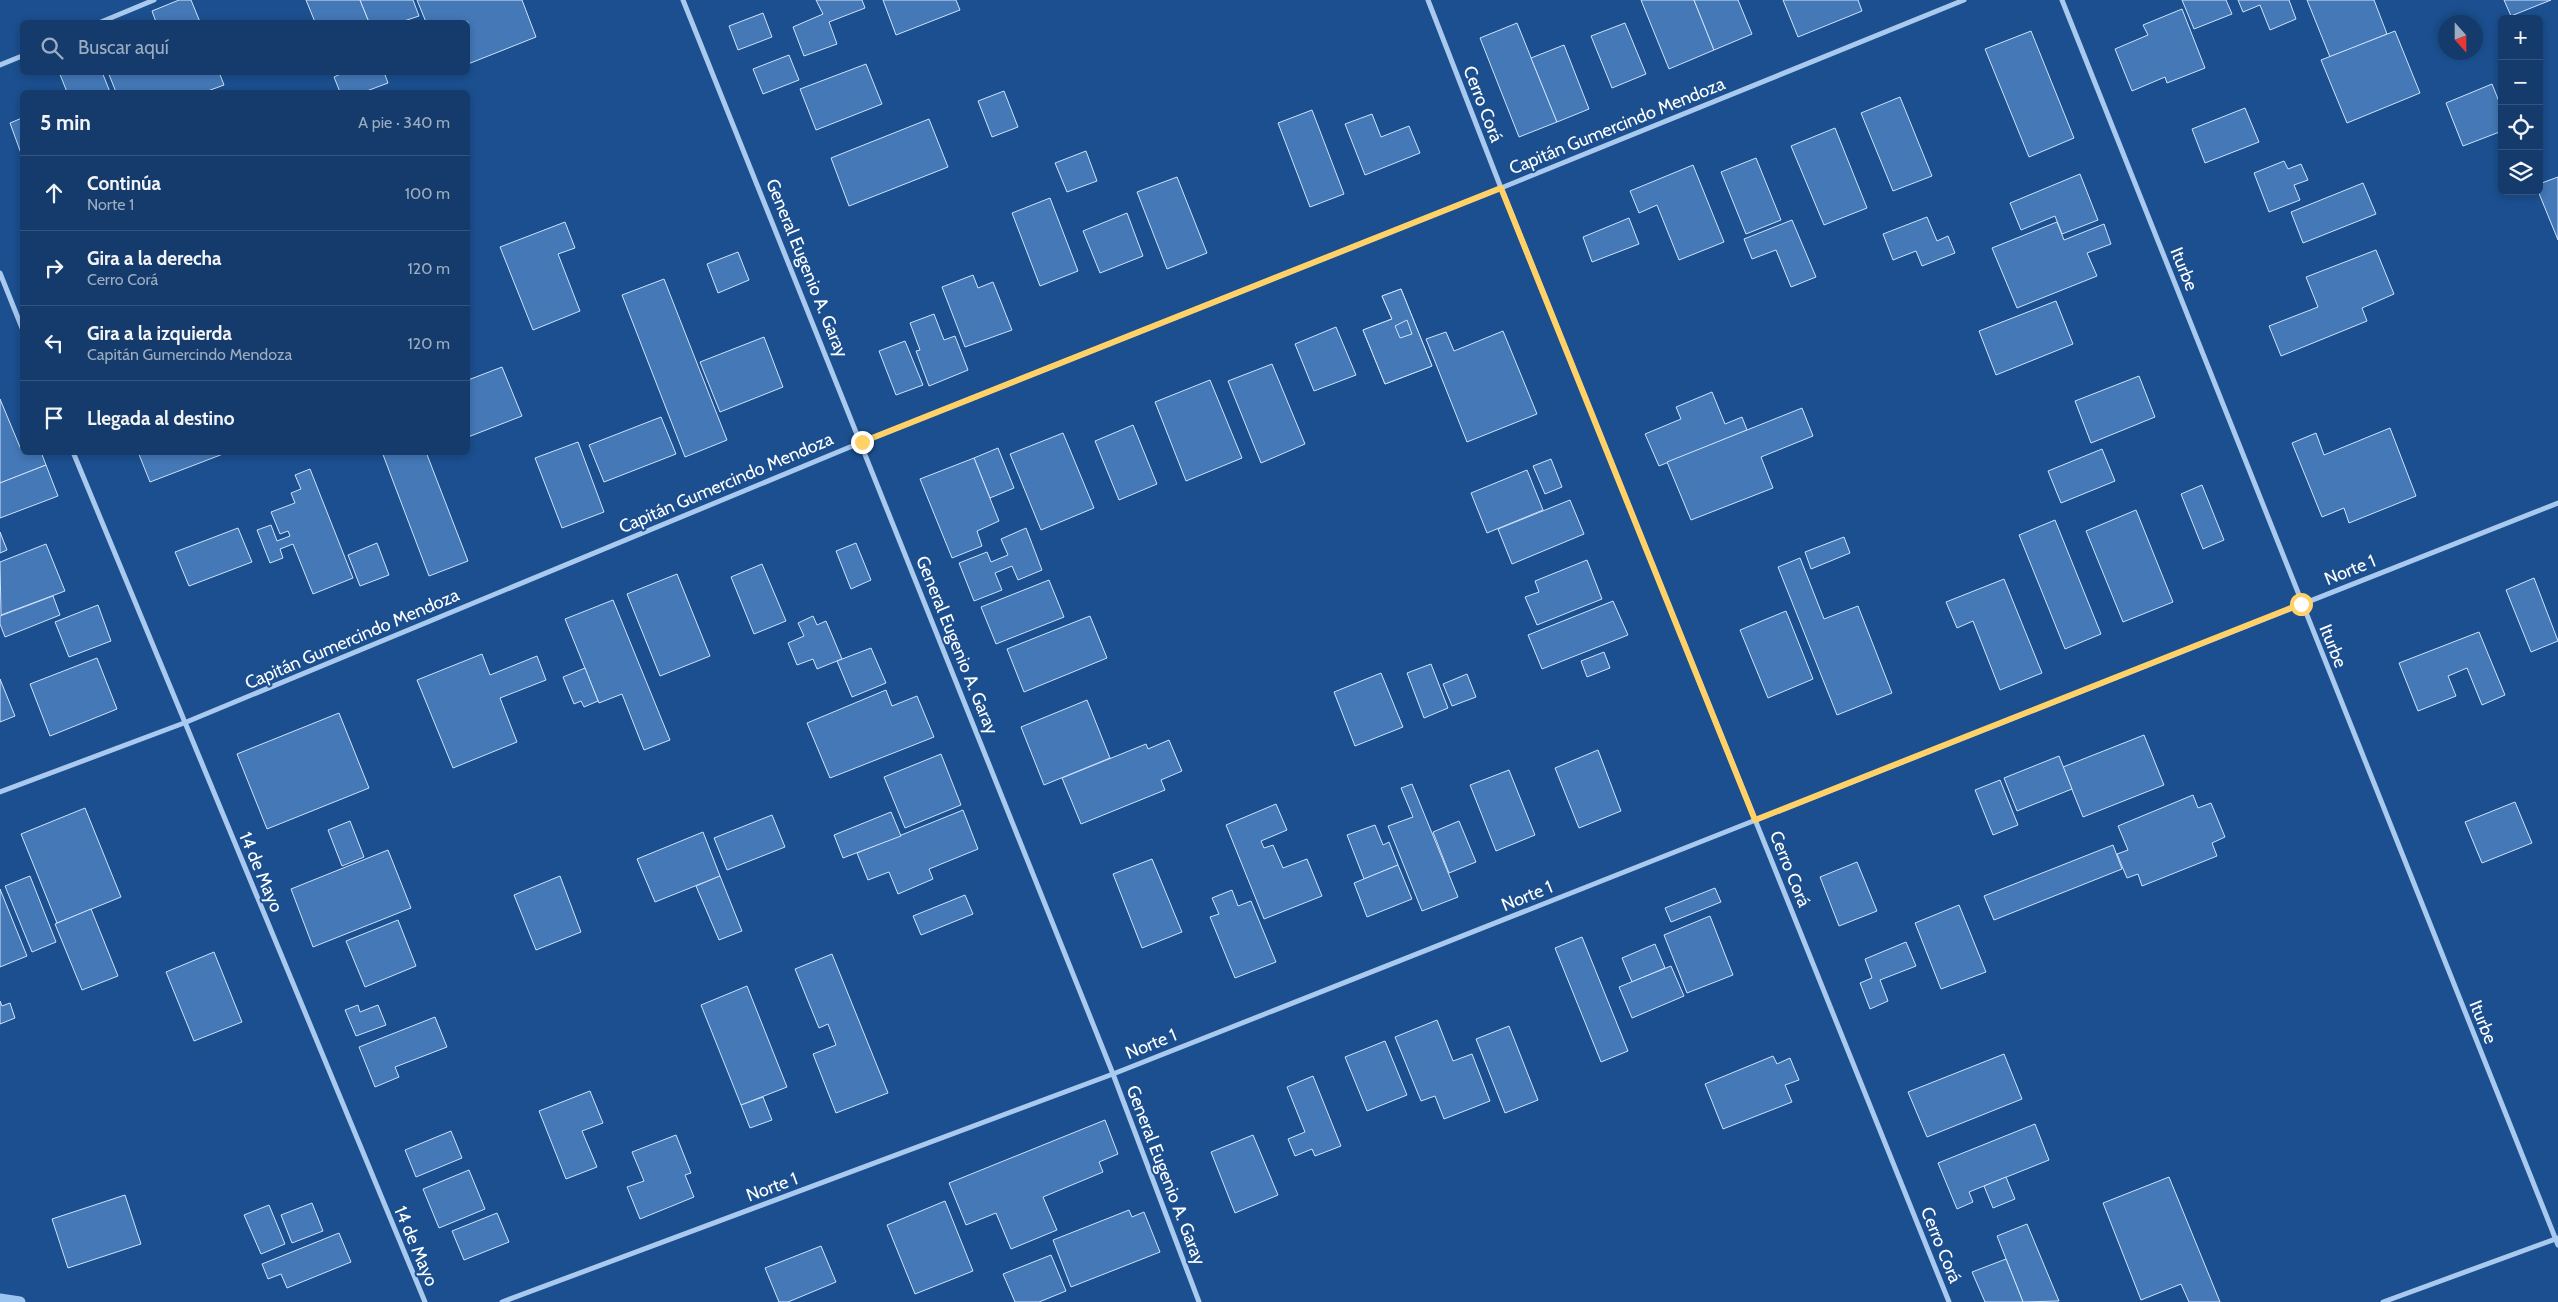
<!DOCTYPE html>
<html lang="es">
<meta charset="utf-8">
<style>
body{margin:0;font-family:Cabin,sans-serif;background:#1d4271;color:#f1f3f6}
.controls{position:absolute;right:15px;top:15px;display:grid;overflow:hidden;border-radius:8px;box-shadow:0 2px 8px #0003}
.controls button{width:45px;height:45px;display:grid;place-items:center;padding:0;border:0;border-bottom:1px solid #33557e;background:#143b6b;color:#f1f3f6;font:25px sans-serif}
.compass{position:absolute;left:2438px;top:15px;width:45px;height:45px;border-radius:50%;background:#143b6b;box-shadow:0 2px 8px #0003;rotate:159deg}
.stop{position:absolute;width:15px;height:15px;margin:-11px;border:4px solid #ffd166;border-radius:50%;background:#fff}
.stop.end{background:#ffd166;border-color:#fff;box-shadow:0 1px 5px #0008}
.list{margin:0;padding:0;list-style:none}
h2{display:flex;justify-content:space-between;align-items:center;height:65px;margin:0;padding:0 20px;font-size:21px}
h2 small{font-size:16px;font-weight:400;color:#9dadc1}
.list li{display:grid;grid-template-columns:32px 1fr auto;gap:15px;align-items:center;box-sizing:border-box;height:75px;padding:0 20px;border-top:1px solid #33557e}
.list b{display:block;font-size:19px;white-space:nowrap}
.list p{margin:0;font-size:16px;white-space:nowrap;color:#9dadc1}
.list em{font-size:16px;font-style:normal;color:#9dadc1}
.icon{flex:none;width:28px;height:28px;fill:none;stroke:currentColor;stroke-width:2;stroke-linecap:round;stroke-linejoin:round}
.map{position:relative;flex:none;width:2558px;height:1302px;overflow:hidden}
.search{position:absolute;background:#143b6b;box-shadow:0 2px 8px #0003;left:20px;top:20px;width:450px;height:55px;display:flex;align-items:center;gap:12px;box-sizing:border-box;padding:0 18px;border-radius:8px;color:#9dadc1;font-size:19px}
.panel{position:absolute;background:#143b6b;box-shadow:0 2px 8px #0003;left:20px;top:90px;width:450px;height:365px;border-radius:8px}
.map>svg:first-child{display:block}
.lines{fill:none;stroke-linecap:round;stroke-linejoin:round}
.stream{stroke:#9cc4f0;stroke-width:11}
.building{fill:#4478b7;stroke:#cfe3fa;fill-rule:evenodd}
.minor{stroke:#a9c9ee;stroke-width:5}
.route{stroke:#ffd166;stroke-width:6}
.labels{text-anchor:middle;stroke-width:4;stroke-linejoin:round;paint-order:stroke}
.street-label{font-size:18px;fill:#fff;stroke:#1b4f8f}
</style>
<div class="map">
<svg width="2558" height="1302" viewBox="0 0 2558 1302">
<rect width="100%" height="100%" fill="#1b4f8f"/>
<g class="lines">
<path class="stream" d="M0 1299 20 1302"/>
</g>
<g class="building">
<path d="M179 0H191L200 22H156L152 11Z"/>
<path d="M306 0H360L369 22H315Z"/>
<path d="M360 0H413L419 16 401 22H369Z"/>
<path d="M417 0H522L536 37 468 64V22H426Z"/>
<path d="M816 0H862L865 8 829 22 837 44 804 56 793 27 823 14Z"/>
<path d="M883 0H956L960 10 896 35Z"/>
<path d="M1641 0H1694L1714 50 1669 69Z"/>
<path d="M1694 0H1738L1752 34 1714 50Z"/>
<path d="M1783 0H1858L1862 11 1798 37Z"/>
<path d="M2182 0H2226L2232 14 2194 29Z"/>
<path d="M2238 0H2289L2296 19 2270 30 2260 5 2243 12Z"/>
<path d="M2307 0H2374L2387 34 2330 57Z"/>
<path d="M2504 0H2551L2511 16Z"/>
<path d="M2182 9 2205 68 2167 83 2165 77 2132 91 2115 49 2148 35 2143 25Z"/>
<path d="M763 13 772 37 738 50 729 26Z"/>
<path d="M1517 23 1557 122 1519 137 1480 38Z"/>
<path d="M1625 23 1646 74 1612 88 1591 36Z"/>
<path d="M2031 31 2074 138 2029 157 1985 49Z"/>
<path d="M2395 31 2420 93 2347 123 2321 60Z"/>
<path d="M1564 45 1589 109 1557 122 1531 58Z"/>
<path d="M789 55 799 80 763 94 753 69Z"/>
<path d="M866 64 882 104 816 130 800 89Z"/>
<path d="M59 72H102L110 92H67Z"/>
<path d="M108 72H219L224 85 205 92H116Z"/>
<path d="M345 72H384L388 83 364 92H340L334 77Z"/>
<path d="M2492 84 2502 109V131L2463 146 2446 103Z"/>
<path d="M1004 91 1018 127 992 137 978 101Z"/>
<path d="M1900 97 1932 176 1893 191 1861 113Z"/>
<path d="M2245 108 2259 142 2205 163 2192 129Z"/>
<path d="M1312 110 1344 194 1310 207 1278 123Z"/>
<path d="M1372 114 1381 137 1409 126 1420 153 1365 175 1345 124Z"/>
<path d="M22 118V156L10 123Z"/>
<path d="M929 119 948 167 849 206 831 158Z"/>
<path d="M1835 128 1867 208 1824 225 1791 146Z"/>
<path d="M1086 151 1097 181 1067 192 1055 163Z"/>
<path d="M1756 158 1781 220 1746 234 1721 172Z"/>
<path d="M2284 161 2288 169 2301 164 2308 180 2294 185 2300 200 2269 212 2254 173Z"/>
<path d="M1693 165 1724 242 1679 260 1657 205 1639 213 1630 191Z"/>
<path d="M2080 174 2098 220 2062 234 2055 216 2021 230 2010 203Z"/>
<path d="M1177 177 1207 253 1167 269 1137 192Z"/>
<path d="M2558 177V240L2538 191 2539 184Z"/>
<path d="M2363 183 2376 214 2303 243 2291 212Z"/>
<path d="M1050 198 1078 271 1040 286 1012 213Z"/>
<path d="M1127 213 1143 256 1100 273 1083 231Z"/>
<path d="M1927 217 1937 241 1948 236 1955 253 1922 266 1916 251 1893 260 1883 234Z"/>
<path d="M1629 218 1639 244 1592 262 1583 237Z"/>
<path d="M1792 220 1816 277 1791 287 1776 250 1752 259 1744 239Z"/>
<path d="M565 222 575 248 558 254 580 311 533 330 500 247Z"/>
<path d="M2057 222 2064 240 2104 224 2111 244 2087 253 2097 276 2017 308 1992 248Z"/>
<path d="M2376 250 2394 294 2362 308 2367 321 2281 356 2269 326 2318 307 2306 277Z"/>
<path d="M738 252 749 280 718 293 707 264Z"/>
<path d="M973 275 978 288 993 282 1012 330 965 347 942 287Z"/>
<path d="M664 279 727 440 685 457 622 295Z"/>
<path d="M1401 289 1432 366 1385 384 1363 330 1392 319 1382 296ZM1407 320 1412 334 1400 338 1395 326Z"/>
<path d="M1401 289 1432 366 1385 384 1363 330 1392 319 1382 296Z"/>
<path d="M2056 301 2073 344 1996 375 1979 331Z"/>
<path d="M934 314 944 340 955 336 968 370 929 386 916 351 920 350 910 323Z"/>
<path d="M1407 320 1412 334 1400 338 1395 326Z"/>
<path d="M1336 327 1356 375 1314 391 1295 344Z"/>
<path d="M1503 331 1537 414 1467 442 1426 339 1446 332 1454 351Z"/>
<path d="M764 337 783 387 720 412 700 362Z"/>
<path d="M905 341 923 385 896 395 879 351Z"/>
<path d="M1272 364 1305 444 1261 463 1228 381Z"/>
<path d="M502 367 522 416 468 437V380Z"/>
<path d="M2139 376 2155 417 2091 443 2075 401Z"/>
<path d="M1210 380 1242 458 1186 481 1155 402Z"/>
<path d="M1712 392 1725 424 1742 417 1747 430 1659 466 1645 434 1681 419 1676 407Z"/>
<path d="M0 399 22 452H41L46 465 0 483Z"/>
<path d="M1802 408 1813 436 1761 457 1773 488 1691 520 1667 462Z"/>
<path d="M661 417 676 454 604 482 589 445Z"/>
<path d="M1133 425 1157 484 1119 500 1095 441Z"/>
<path d="M2390 428 2416 496 2349 523 2344 508 2322 517 2292 443 2316 433 2324 455Z"/>
<path d="M1063 433 1094 508 1041 530 1010 454Z"/>
<path d="M578 442 604 512 562 528 535 458Z"/>
<path d="M998 448 1014 488 990 498 974 458Z"/>
<path d="M2102 449 2115 481 2061 503 2048 471Z"/>
<path d="M138 452H223V454L150 482Z"/>
<path d="M382 452H426L468 561 429 576Z"/>
<path d="M974 458 999 521 977 531 982 546 952 558 920 479Z"/>
<path d="M1551 459 1562 487 1545 494 1533 466Z"/>
<path d="M46 465 58 496 0 518V483Z"/>
<path d="M310 469 353 578 313 594 293 544 280 549 283 558 270 563 257 530 271 525 277 541 290 536 288 531 280 534 271 512 295 503 291 493 301 489 295 475Z"/>
<path d="M1527 470 1543 510 1487 533 1471 493Z"/>
<path d="M2202 485 2224 540 2203 549 2181 494Z"/>
<path d="M1570 500 1584 534 1512 564 1498 529Z"/>
<path d="M2136 510 2173 602 2123 622 2086 531Z"/>
<path d="M2055 520 2101 634 2065 649 2019 535Z"/>
<path d="M238 528 252 562 189 586 175 552Z"/>
<path d="M1026 528 1042 570 1018 580 1012 566 995 573 1002 590 974 601 959 563 987 552 991 562 1008 555 1001 539Z"/>
<path d="M0 532 7 550 0 553Z"/>
<path d="M1844 537 1850 553 1811 569 1805 552Z"/>
<path d="M377 543 389 575 360 586 348 555Z"/>
<path d="M856 543 871 580 851 589 836 551Z"/>
<path d="M46 544 65 591 1 615 0 562Z"/>
<path d="M1800 558 1824 619 1858 606 1892 693 1837 715 1778 567Z"/>
<path d="M1587 560 1602 599 1537 625 1525 597 1539 592 1535 581Z"/>
<path d="M762 564 786 621 754 634 731 577Z"/>
<path d="M677 574 710 656 660 676 627 594Z"/>
<path d="M2534 578 2558 641 2531 652 2506 590Z"/>
<path d="M2004 579 2042 673 2000 690 1973 621 1957 628 1946 602Z"/>
<path d="M1049 580 1064 617 996 644 981 607Z"/>
<path d="M53 596 60 615 5 637 0 624V616Z"/>
<path d="M613 600 670 740 644 750 622 694 599 703 565 619Z"/>
<path d="M1613 601 1628 635 1542 669 1528 635Z"/>
<path d="M98 605 111 641 69 657 55 622Z"/>
<path d="M1786 611 1813 679 1768 698 1740 630Z"/>
<path d="M813 616 817 625 826 621 842 659 817 669 813 659 797 665 788 643 804 636 798 623Z"/>
<path d="M1090 616 1107 658 1024 692 1007 649Z"/>
<path d="M2479 632 2505 695 2482 705 2467 668 2448 676 2456 696 2418 711 2399 663Z"/>
<path d="M871 648 886 683 852 697 837 661Z"/>
<path d="M1604 652 1610 668 1587 677 1581 661Z"/>
<path d="M482 654 490 675 537 656 546 680 500 698 517 742 453 768 417 680Z"/>
<path d="M97 658 117 709 50 736 30 684Z"/>
<path d="M1431 664 1448 708 1424 718 1407 673Z"/>
<path d="M585 668 598 701 584 707 581 701 574 704 563 677Z"/>
<path d="M1381 673 1403 727 1355 746 1334 692Z"/>
<path d="M1467 674 1476 697 1452 706 1443 684Z"/>
<path d="M0 679 15 716 0 722Z"/>
<path d="M886 690 892 706 917 696 934 737 830 778 807 723Z"/>
<path d="M1087 700 1110 758 1044 785 1021 727Z"/>
<path d="M339 713 369 788 267 829 237 754Z"/>
<path d="M2144 735 2164 785 2083 817 2063 767Z"/>
<path d="M1169 740 1182 771 1161 780 1165 790 1081 824 1062 778 1146 744 1148 749Z"/>
<path d="M1598 750 1621 811 1579 828 1555 768Z"/>
<path d="M941 754 961 805 905 828 884 777Z"/>
<path d="M2059 756 2072 789 2017 811 2004 778Z"/>
<path d="M1509 770 1535 835 1496 851 1470 785Z"/>
<path d="M2000 780 2018 825 1993 835 1975 790Z"/>
<path d="M1412 784 1458 897 1422 911 1388 826 1413 817 1401 788Z"/>
<path d="M2193 795 2198 808 2211 803 2225 837 2212 843 2217 856 2142 886 2138 874 2127 878 2117 854 2128 850 2118 826Z"/>
<path d="M2515 802 2532 843 2482 863 2465 822Z"/>
<path d="M1276 804 1287 830 1261 841 1264 848 1273 845 1283 868 1307 859 1322 896 1264 919 1226 825Z"/>
<path d="M85 808 121 897 57 923 21 834Z"/>
<path d="M963 810 978 849 929 869 933 879 898 894 889 872 868 880 857 853Z"/>
<path d="M891 812 901 836 843 858 834 835Z"/>
<path d="M772 815 785 847 727 870 714 838Z"/>
<path d="M350 821 364 857 342 866 328 830Z"/>
<path d="M1459 821 1476 862 1449 873 1433 832Z"/>
<path d="M1375 825 1383 845 1389 842 1398 865 1364 879 1347 835Z"/>
<path d="M703 832 720 876 655 902 637 859Z"/>
<path d="M2113 845 2122 869 1994 920 1984 896Z"/>
<path d="M388 850 411 908 313 947 291 889Z"/>
<path d="M1152 859 1182 932 1142 948 1113 874Z"/>
<path d="M1857 862 1877 911 1839 926 1820 877Z"/>
<path d="M1398 865 1412 899 1367 917 1354 883Z"/>
<path d="M30 876 56 942 32 952 5 886Z"/>
<path d="M560 876 581 932 536 950 514 895Z"/>
<path d="M720 876 742 931 719 940 696 886Z"/>
<path d="M1715 888 1721 902 1671 922 1665 908Z"/>
<path d="M0 889 27 956 0 967Z"/>
<path d="M1232 890 1238 906 1251 901 1276 962 1235 978 1210 917 1219 914 1212 898Z"/>
<path d="M965 895 973 914 921 935 913 916Z"/>
<path d="M1959 905 1986 972 1941 989 1915 923Z"/>
<path d="M91 909 118 976 82 990 55 924Z"/>
<path d="M1710 916 1733 975 1687 993 1664 935Z"/>
<path d="M398 920 416 966 365 987 346 941Z"/>
<path d="M1582 937 1628 1051 1601 1062 1555 948Z"/>
<path d="M1906 942 1916 966 1880 980 1888 1001 1870 1009 1860 983 1872 978 1865 959Z"/>
<path d="M1655 944 1665 968 1632 982 1622 958Z"/>
<path d="M214 952 242 1022 194 1041 166 972Z"/>
<path d="M832 954 888 1093 836 1113 813 1054 836 1045 828 1024 819 1028 795 969Z"/>
<path d="M1671 966 1684 996 1632 1018 1619 987Z"/>
<path d="M747 986 787 1087 741 1105 701 1005Z"/>
<path d="M0 1001 2 1006 10 1003 15 1018 0 1024Z"/>
<path d="M358 1005 360 1012 378 1005 386 1025 356 1036 345 1010Z"/>
<path d="M435 1017 447 1047 395 1067 399 1077 375 1087 359 1047Z"/>
<path d="M1437 1020 1453 1061 1472 1054 1490 1101 1444 1119 1435 1096 1421 1101 1395 1037Z"/>
<path d="M1509 1026 1538 1100 1505 1113 1476 1039Z"/>
<path d="M1385 1041 1407 1095 1367 1111 1345 1057Z"/>
<path d="M2004 1054 2022 1099 1927 1137 1908 1092Z"/>
<path d="M1773 1056 1777 1064 1790 1058 1799 1080 1785 1085 1792 1102 1723 1129 1705 1084Z"/>
<path d="M1313 1076 1341 1146 1315 1156 1312 1149 1295 1156 1288 1139 1305 1132 1287 1087Z"/>
<path d="M590 1091 603 1123 582 1131 597 1167 566 1179 539 1111Z"/>
<path d="M763 1097 772 1120 750 1128 741 1105Z"/>
<path d="M1105 1120 1118 1154 1099 1162 1103 1172 1043 1197 1057 1230 1011 1249 996 1213 966 1225 949 1183Z"/>
<path d="M2035 1124 2049 1160 1969 1192 1973 1202 1957 1209 1938 1163Z"/>
<path d="M451 1131 462 1158 416 1177 405 1150Z"/>
<path d="M676 1135 691 1173 685 1175 694 1197 640 1219 627 1187 644 1181 632 1152Z"/>
<path d="M1253 1135 1278 1195 1235 1213 1211 1152Z"/>
<path d="M469 1170 485 1209 439 1228 423 1189Z"/>
<path d="M2006 1177 2015 1199 1993 1208 1984 1186Z"/>
<path d="M2169 1177 2220 1302H2189L2181 1284 2141 1300 2103 1203Z"/>
<path d="M125 1195 141 1244 68 1268 52 1219Z"/>
<path d="M945 1201 973 1271 915 1294 887 1225Z"/>
<path d="M312 1203 323 1231 292 1243 281 1215Z"/>
<path d="M269 1205 285 1244 261 1254 244 1215Z"/>
<path d="M1129 1210 1132 1217 1144 1212 1160 1252 1071 1287 1053 1240Z"/>
<path d="M497 1213 509 1242 464 1260 452 1231Z"/>
<path d="M2027 1224 2059 1301 2023 1302 1997 1236Z"/>
<path d="M339 1233 351 1262 287 1288 281 1274 268 1279 262 1264Z"/>
<path d="M821 1246 836 1282 788 1302H779L765 1268Z"/>
<path d="M1051 1255 1066 1291 1039 1302H1015L1003 1274Z"/>
<path d="M2006 1259 2023 1302H1985L1972 1272Z"/>
</g>
<g class="lines">
<g class="minor">
<path d="M683 0 1113 1074 1199 1302"/>
<path d="M1428 0 1501 188 1949 1302"/>
<path d="M2062 0 2558 1245"/>
<path d="M101 22 154 0"/>
<path d="M0 65 22 56"/>
<path d="M0 273 22 328"/>
<path d="M73 452 425 1302"/>
<path d="M0 792 184 723 862 442 1501 188 1964 0"/>
<path d="M502 1302 1113 1074 2558 503"/>
<path d="M2383 1302 2558 1238"/>
</g>
</g>
<g class="lines">
<path class="route" d="M862 442 1501 188 1755 820 2301 604"/>
</g>
<g class="labels">
<g class="street-label">
<text transform="translate(1483 104) rotate(69)" y="6">Cerro Corá</text>
<text transform="translate(1617 126) rotate(-22)" y="6">Capitán Gumercindo Mendoza</text>
<text transform="translate(807 268) rotate(68)" y="6">General Eugenio A. Garay</text>
<text transform="translate(2184 269) rotate(68)" y="6">Iturbe</text>
<text transform="translate(726 483) rotate(-23)" y="6">Capitán Gumercindo Mendoza</text>
<text transform="translate(2350 570) rotate(-22)" y="6">Norte 1</text>
<text transform="translate(352 639) rotate(-23)" y="6">Capitán Gumercindo Mendoza</text>
<text transform="translate(957 645) rotate(68)" y="6">General Eugenio A. Garay</text>
<text transform="translate(2333 646) rotate(68)" y="6">Iturbe</text>
<text transform="translate(1790 869) rotate(68)" y="6">Cerro Corá</text>
<text transform="translate(261 872) rotate(67)" y="6">14 de Mayo</text>
<text transform="translate(1527 896) rotate(-22)" y="6">Norte 1</text>
<text transform="translate(2483 1022) rotate(68)" y="6">Iturbe</text>
<text transform="translate(1151 1044) rotate(-22)" y="6">Norte 1</text>
<text transform="translate(1166 1175) rotate(69)" y="6">General Eugenio A. Garay</text>
<text transform="translate(772 1187) rotate(-20)" y="6">Norte 1</text>
<text transform="translate(1941 1245) rotate(68)" y="6">Cerro Corá</text>
<text transform="translate(416 1246) rotate(67)" y="6">14 de Mayo</text>
</g>
</g>
</svg>
<div class="controls">
<button>+</button>
<button>−</button>
<button><svg class="icon" aria-label="locate" viewBox="0 0 24 24"><circle cx="12" cy="12" r="6"/><path d="M12 2v4M12 18v4M2 12h4M18 12h4"/></svg></button>
<button><svg class="icon" aria-label="layers" viewBox="0 0 24 24"><path d="M12 4l9 5-9 5-9-5zM3 14l9 5 9-5"/></svg></button>
</div>
<svg class="compass" viewBox="-18 -18 36 36"><path d="M0-13l5 13h-10z" fill="#e53935"/><path d="M0 13l5-13h-10z" fill="#9dadc1"/></svg>
<div class="stop" style="left:2301px;top:604px"></div>
<div class="stop end" style="left:862px;top:442px"></div>
<div class="search"><svg class="icon" aria-label="search" viewBox="0 0 24 24"><circle cx="10" cy="10" r="6"/><path d="M15 15l6 6"/></svg>Buscar aquí</div>
<section class="panel">
<h2>5 min<small>A pie · 340 m</small></h2>
<ul class="list">
<li><svg class="icon" aria-label="ahead" viewBox="0 0 24 24"><path d="M12 20V5M6 11l6-6 6 6"/></svg><div><b>Continúa</b><p>Norte 1</p></div><em>100 m</em></li>
<li><svg class="icon" aria-label="right" viewBox="0 0 24 24"><path d="M7 20v-9h11M14 6l5 5-5 5"/></svg><div><b>Gira a la derecha</b><p>Cerro Corá</p></div><em>120 m</em></li>
<li><svg class="icon" aria-label="left" viewBox="0 0 24 24"><path d="M17 20v-9H6M10 6l-5 5 5 5"/></svg><div><b>Gira a la izquierda</b><p>Capitán Gumercindo Mendoza</p></div><em>120 m</em></li>
<li><svg class="icon" aria-label="arrive" viewBox="0 0 24 24"><path d="M6 21V4h12l-3 4 3 4H6"/></svg><div><b>Llegada al destino</b></div></li>
</ul>
</section>
</div>
